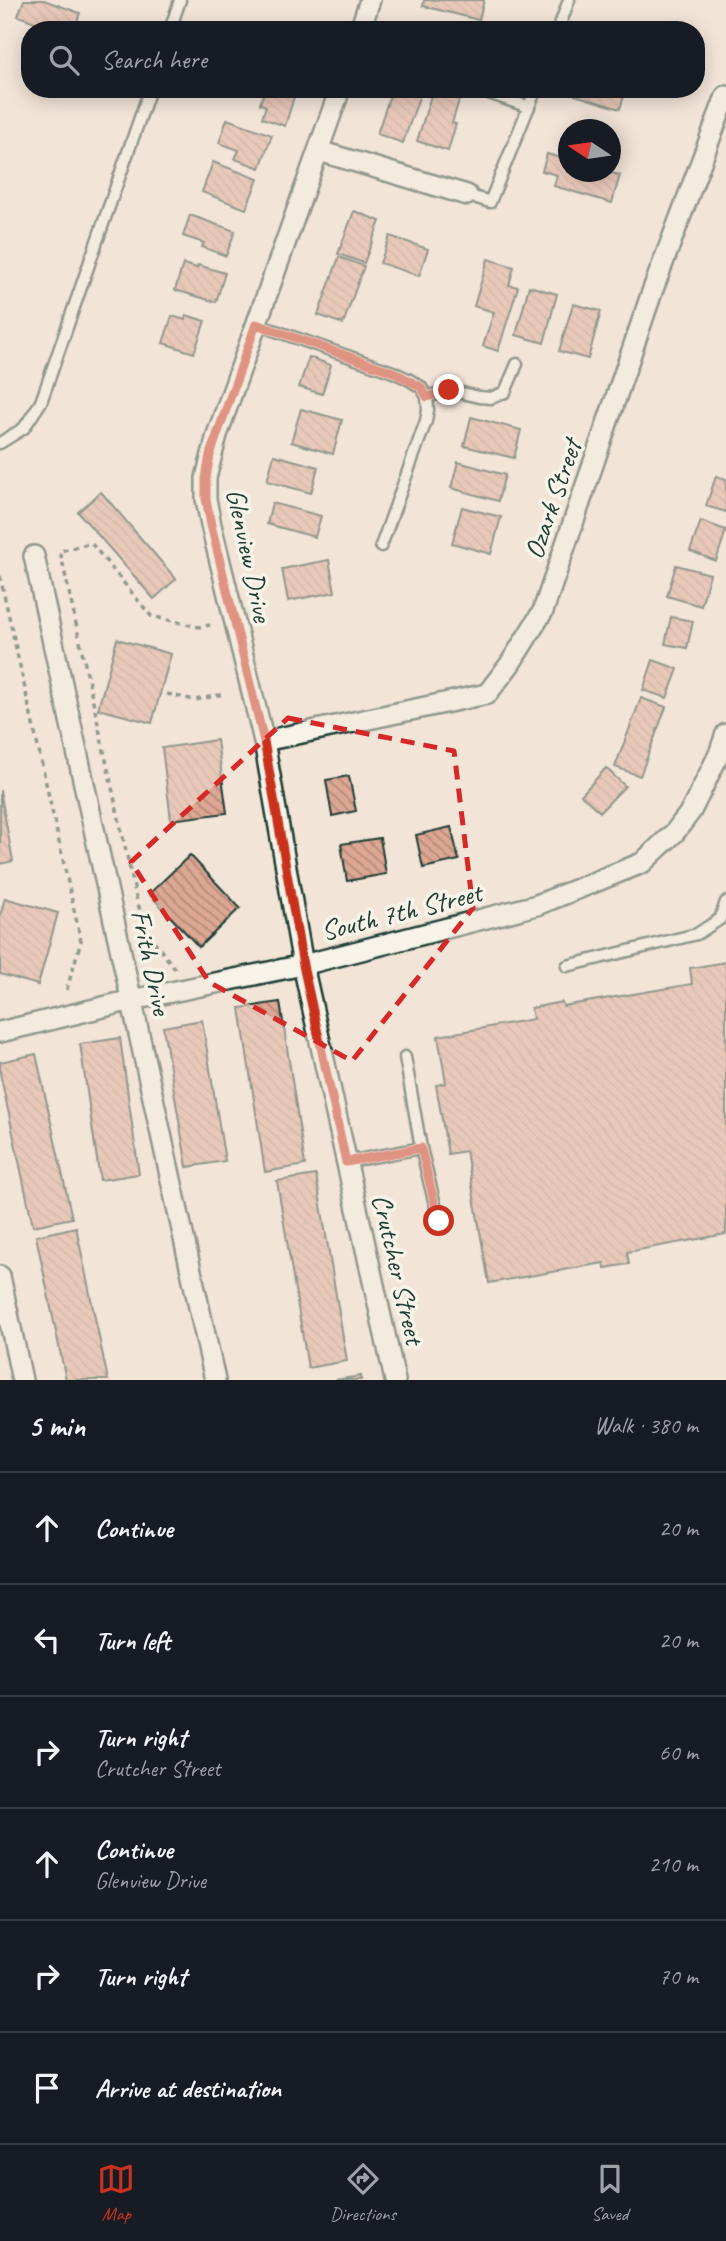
<!DOCTYPE html>
<meta charset="utf-8">
<style>
body{margin:0;font-family:Caveat,sans-serif;background:#242831;color:#f1f3f6}
.compass{position:absolute;left:558px;top:119px;width:63px;height:63px;border-radius:50%;background:#171b24;box-shadow:0 4px 18px #0003;rotate:283deg}
.stop{position:absolute;width:21px;height:21px;margin:-16px;border:5px solid #c8321e;border-radius:50%;background:#fff}
.stop.end{background:#c8321e;border-color:#fff;box-shadow:0 2px 7px #0008}
.list{margin:0;padding:0;list-style:none}
h2{display:flex;justify-content:space-between;align-items:center;height:91px;margin:0;padding:0 28px;font-size:30px}
h2 small{font-size:23px;font-weight:400;color:#9ea1a6}
.list li{display:grid;grid-template-columns:46px 1fr auto;gap:21px;align-items:center;box-sizing:border-box;height:112px;padding:0 28px;border-top:2px solid #363941}
.list b{display:block;font-size:26px;white-space:nowrap}
.list p{margin:0;font-size:23px;white-space:nowrap;color:#9ea1a6}
.list em{font-size:23px;font-style:normal;color:#9ea1a6}
.icon{flex:none;width:38px;height:38px;fill:none;stroke:currentColor;stroke-width:2;stroke-linecap:round;stroke-linejoin:round}
.map{position:relative;flex:none;width:726px;height:1380px;overflow:hidden}
.search{position:absolute;background:#171b24;box-shadow:0 4px 18px #0003;left:21px;right:21px;top:21px;height:77px;display:flex;align-items:center;gap:18px;box-sizing:border-box;padding:0 24px;border-radius:28px;color:#9ea1a6;font-size:26px}
.sheet{height:763px;background:#171b24}
nav{display:flex;justify-content:space-around;align-items:center;box-sizing:border-box;height:98px;border-top:2px solid #363941;background:#171b24;font-size:19px;color:#9ea1a6}
nav a{display:grid;justify-items:center;gap:4px}
nav .on{color:#c8321e}
.map>svg:first-child{display:block}
.building{fill:url(#building-back-hatch);stroke:#1f3d34;stroke-width:2}
.lines{fill:none;stroke-linecap:round;stroke-linejoin:round}
.service-casing{stroke:#1f3d34;stroke-width:15}
.minor-casing{stroke:#1f3d34;stroke-width:24}
.path{stroke:#1f3d34;stroke-width:3.5;stroke-dasharray:5 5;stroke-linecap:butt}
.service{stroke:#f7f3e8;stroke-width:10}
.minor{stroke:#f7f3e8;stroke-width:19}
.route{stroke:#c8321e;stroke-width:9}
.marked{fill:none;stroke:#d62828;stroke-width:5;stroke-dasharray:14 9;stroke-linejoin:round}
.labels{text-anchor:middle;stroke-width:7;stroke-linejoin:round;paint-order:stroke}
.street-label{font-size:28px;fill:#1f3d34;stroke:#f7f3e8}
</style>
<div class="map">
<svg width="726" height="1380" viewBox="0 0 726 1380">
<defs>
<pattern id="building-back-hatch" width="6" height="6" patternUnits="userSpaceOnUse" patternTransform="scale(1.75)"><rect width="6" height="6" fill="#dda794"/><path d="M-1 5l2 2M0 0l6 6M5-1l2 2" fill="none" stroke="#b3897a"/></pattern>
</defs>
<rect width="100%" height="100%" fill="#f2e4d7"/>
<filter id="ink" filterUnits="userSpaceOnUse"><feTurbulence type="fractalNoise" baseFrequency=".0143" numOctaves="2"/><feDisplacementMap in="SourceGraphic" scale="14" xChannelSelector="R" yChannelSelector="G"/><feConvolveMatrix kernelMatrix="1 2 1 2 8 2 1 2 1" color-interpolation-filters="sRGB"/></filter>
<g filter="url(#ink)">
<g class="building">
<path d="M24 0H44L80 13 74 30H57L18 16Z"/>
<path d="M424 0H484L479 20 423 6Z"/>
<path d="M417 23 443 30H416Z"/>
<path d="M265 89 294 97 285 126 262 118 266 106 260 104Z"/>
<path d="M392 89H422L403 143 377 134Z"/>
<path d="M433 89H444L461 94 452 123 456 124 448 151 417 141Z"/>
<path d="M577 89H626L620 109 575 95Z"/>
<path d="M227 119 272 135 260 168 235 159 239 150 219 143Z"/>
<path d="M547 154 568 160V172H607L620 175 612 203 554 186 557 175 542 171Z"/>
<path d="M213 162 258 179 246 209 202 192Z"/>
<path d="M354 211 380 221 364 263 338 254Z"/>
<path d="M190 215 235 231 226 256 202 247 204 243 183 236Z"/>
<path d="M390 236 428 249 419 276 380 263Z"/>
<path d="M339 257 364 266 343 324 318 315Z"/>
<path d="M488 259 514 267 509 285 518 287 498 351 483 346 494 312 474 306Z"/>
<path d="M183 264 197 268 198 265 225 273 216 302 175 290Z"/>
<path d="M529 286 557 294 544 343 516 335Z"/>
<path d="M573 304 601 311 588 359 559 351Z"/>
<path d="M186 315 205 321 194 353 163 343 172 316 185 320Z"/>
<path d="M309 357 331 365 322 394 299 387Z"/>
<path d="M301 409 342 420 333 454 291 442Z"/>
<path d="M471 417 521 430 514 458 464 446Z"/>
<path d="M274 455 318 467 311 493 267 481Z"/>
<path d="M458 462 505 475 498 501 451 488Z"/>
<path d="M716 476 726 479V512L706 506Z"/>
<path d="M101 492 176 579 154 599 78 512Z"/>
<path d="M272 503 321 516 315 537 267 524Z"/>
<path d="M462 507 501 517 491 554 452 543Z"/>
<path d="M701 521 726 530 716 561 690 551Z"/>
<path d="M329 560 335 592 288 601 282 569Z"/>
<path d="M676 565 710 574 701 606 667 596Z"/>
<path d="M671 617 693 621 687 648 665 644Z"/>
<path d="M117 639 171 654 152 723 98 709Z"/>
<path d="M653 660 678 669 667 698 643 690Z"/>
<path d="M641 698 666 707 640 776 615 767Z"/>
<path d="M217 740 227 813 171 820 162 748Z"/>
<path d="M606 768 625 786 600 812 581 795Z"/>
<path d="M349 776 356 811 332 816 326 780Z"/>
<path d="M0 790 13 861 0 864Z"/>
<path d="M451 827 459 860 423 868 416 835Z"/>
<path d="M380 838 386 874 347 881 341 844Z"/>
<path d="M190 855 240 908 199 947 149 894Z"/>
<path d="M5 898 58 913 38 985 0 974V916Z"/>
<path d="M726 962V1234L627 1252 629 1264 605 1268 604 1263 489 1283 466 1151 448 1154 436 1085 446 1083 438 1036 533 1019 531 1008 562 1002 563 1006 692 984 690 968Z"/>
<path d="M280 1002 305 1165 265 1172 240 1008Z"/>
<path d="M202 1020 225 1161 187 1167 163 1027Z"/>
<path d="M120 1038 139 1174 100 1180 80 1044Z"/>
<path d="M36 1054 72 1218 33 1226 0 1073V1062Z"/>
<path d="M316 1175 347 1361 308 1368 277 1181Z"/>
<path d="M76 1227 108 1380H66L36 1236Z"/>
<path d="M361 1376V1380H335Z"/>
</g>
<g class="lines">
<g class="service-casing">
<g id="service">
<path d="M170 30 180 0"/>
<path d="M558 30 569 0"/>
<path d="M477 89 529 107"/>
<path d="M467 195 490 202 536 89"/>
<path d="M256 324 393 372 408 379 421 387 427 397 428 410 426 421 381 546"/>
<path d="M427 397 449 390 479 397 491 398 505 392 517 364"/>
<path d="M0 443 24 428 41 402 150 89"/>
<path d="M567 966 697 934 720 919 726 902"/>
<path d="M421 1148 439 1221"/>
<path d="M346 1162 421 1148 405 1057"/>
</g>
</g>
<g class="minor-casing">
<g id="minor">
<path d="M360 30 370 0"/>
<path d="M340 89 217 435 206 478V499L211 525 264 741 303 965 395 1380"/>
<path d="M319 151 467 195"/>
<path d="M34 556 215 1380"/>
<path d="M264 741 487 694 510 664 543 611 652 292 726 96"/>
<path d="M0 1032 132 1000 303 965 537 905 642 863 675 832 691 811 719 754 726 734"/>
<path d="M0 1276 22 1380"/>
</g>
</g>
<g class="path">
<path d="M0 576 81 941 66 992"/>
<path d="M167 694 195 700 225 694"/>
<path d="M175 969 148 933 137 901 60 551 91 543 151 616 199 627 210 625"/>
</g>
<use href="#service" class="service"/>
<use href="#minor" class="minor"/>
</g>
</g>
<g class="lines" filter="url(#ink)">
<path class="route" d="M439 1221 421 1148 346 1162 303 965 264 741 211 525 206 499V478L210 455 256 324 393 372 421 387 427 397 449 390"/>
</g>
<path d="M0 0H726V1380H0ZM288 718 454 751 473 908 352 1061 209 982 131 862Z" fill="#f2e4d7" fill-opacity=".55" fill-rule="evenodd"/>
<path class="marked" d="M288 718 454 751 473 908 352 1061 209 982 131 862Z"/>
<g class="labels">
<g class="street-label">
<text transform="translate(552 499) rotate(-71)" y="10">Ozark Street</text>
<text transform="translate(250 555) rotate(78)" y="10">Glenview Drive</text>
<text transform="translate(401 911) rotate(-14)" y="10">South 7th Street</text>
<text transform="translate(152 962) rotate(78)" y="10">Frith Drive</text>
<text transform="translate(399 1269) rotate(77)" y="10">Crutcher Street</text>
</g>
</g>
</svg>
<svg class="compass" viewBox="-18 -18 36 36"><path d="M0-13l5 13h-10z" fill="#e53935"/><path d="M0 13l5-13h-10z" fill="#9ea1a6"/></svg>
<div class="stop" style="left:439px;top:1221px"></div>
<div class="stop end" style="left:449px;top:390px"></div>
<div class="search"><svg class="icon" aria-label="search" viewBox="0 0 24 24"><circle cx="10" cy="10" r="6"/><path d="M15 15l6 6"/></svg>Search here</div>
</div>
<section class="sheet">
<h2>5 min<small>Walk · 380 m</small></h2>
<ul class="list">
<li><svg class="icon" aria-label="ahead" viewBox="0 0 24 24"><path d="M12 20V5M6 11l6-6 6 6"/></svg><div><b>Continue</b></div><em>20 m</em></li>
<li><svg class="icon" aria-label="left" viewBox="0 0 24 24"><path d="M17 20v-9H6M10 6l-5 5 5 5"/></svg><div><b>Turn left</b></div><em>20 m</em></li>
<li><svg class="icon" aria-label="right" viewBox="0 0 24 24"><path d="M7 20v-9h11M14 6l5 5-5 5"/></svg><div><b>Turn right</b><p>Crutcher Street</p></div><em>60 m</em></li>
<li><svg class="icon" aria-label="ahead" viewBox="0 0 24 24"><path d="M12 20V5M6 11l6-6 6 6"/></svg><div><b>Continue</b><p>Glenview Drive</p></div><em>210 m</em></li>
<li><svg class="icon" aria-label="right" viewBox="0 0 24 24"><path d="M7 20v-9h11M14 6l5 5-5 5"/></svg><div><b>Turn right</b></div><em>70 m</em></li>
<li><svg class="icon" aria-label="arrive" viewBox="0 0 24 24"><path d="M6 21V4h12l-3 4 3 4H6"/></svg><div><b>Arrive at destination</b></div></li>
</ul>
</section>
<nav>
<a class="on"><svg class="icon" aria-label="map" viewBox="0 0 24 24"><path d="M3 6l6-2 6 2 6-2v14l-6 2-6-2-6 2zM9 4v14M15 6v14"/></svg>Map</a>
<a><svg class="icon" aria-label="directions" viewBox="0 0 24 24"><path d="M12 3l9 9-9 9-9-9zM9 14v-3h6M13 9l2 2-2 2"/></svg>Directions</a>
<a><svg class="icon" aria-label="saved" viewBox="0 0 24 24"><path d="M7 4h10v16l-5-4-5 4z"/></svg>Saved</a>
</nav>
